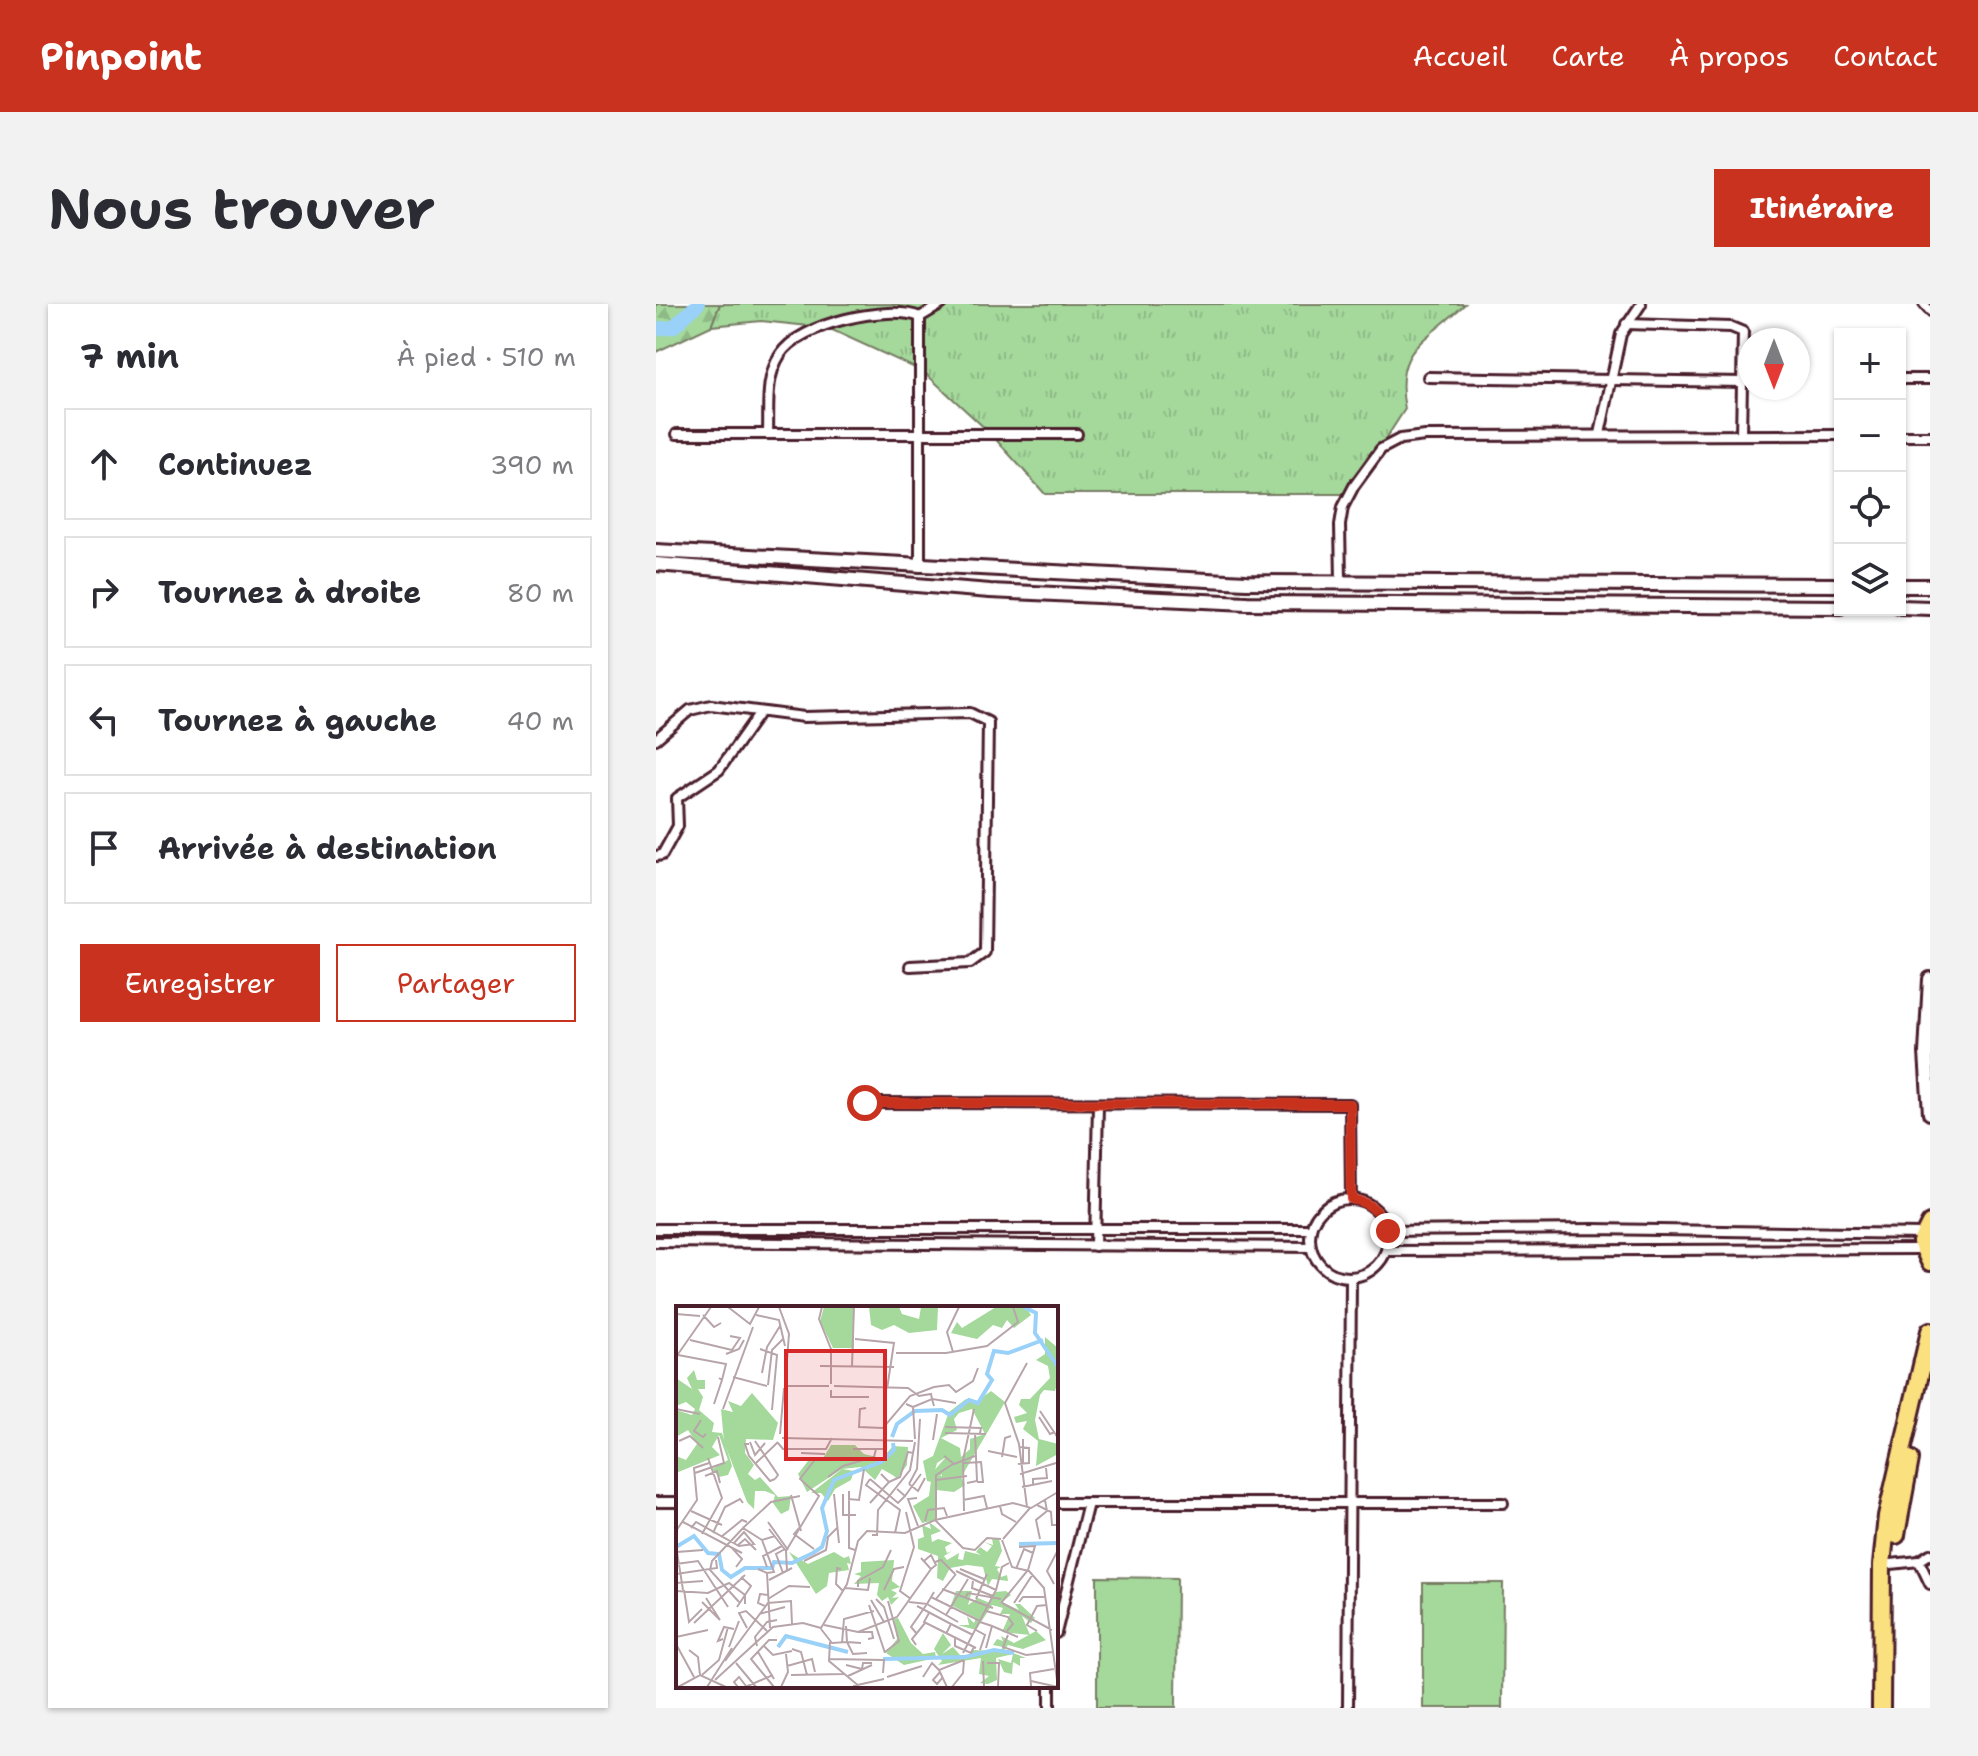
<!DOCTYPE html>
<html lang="fr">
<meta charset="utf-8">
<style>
body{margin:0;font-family:"Shantell Sans",sans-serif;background:#f2f2f3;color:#2b2b33}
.controls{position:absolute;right:24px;top:24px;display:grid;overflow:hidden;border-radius:0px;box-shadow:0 2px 6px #0004}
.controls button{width:72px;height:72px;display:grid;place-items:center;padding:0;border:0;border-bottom:2px solid #e1e1e2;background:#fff;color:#2b2b33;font:40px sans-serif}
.compass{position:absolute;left:1082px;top:24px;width:72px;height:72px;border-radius:50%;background:#fff;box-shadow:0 2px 6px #0004;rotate:180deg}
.stop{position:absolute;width:24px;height:24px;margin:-18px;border:6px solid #c8321e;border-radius:50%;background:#fff}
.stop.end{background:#c8321e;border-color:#fff;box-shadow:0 2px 8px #0008}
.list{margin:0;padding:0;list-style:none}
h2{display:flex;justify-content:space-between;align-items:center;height:104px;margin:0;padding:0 32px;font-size:34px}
h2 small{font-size:26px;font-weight:400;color:#7c7c81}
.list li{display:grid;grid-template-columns:52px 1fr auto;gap:24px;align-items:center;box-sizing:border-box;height:112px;margin:0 16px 16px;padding:0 16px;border:2px solid #e1e1e2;border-radius:0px}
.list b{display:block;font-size:30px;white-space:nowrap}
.list em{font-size:26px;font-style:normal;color:#7c7c81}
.actions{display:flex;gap:16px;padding:24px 32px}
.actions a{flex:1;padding:18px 0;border:2px solid #c8321e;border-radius:0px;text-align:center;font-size:28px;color:#c8321e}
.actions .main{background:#c8321e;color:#fff}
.icon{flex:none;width:44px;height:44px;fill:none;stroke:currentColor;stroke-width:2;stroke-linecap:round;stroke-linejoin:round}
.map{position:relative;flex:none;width:1274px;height:1404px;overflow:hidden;border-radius:0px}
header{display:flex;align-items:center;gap:48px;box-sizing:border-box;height:112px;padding:0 40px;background:#c8321e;color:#fff}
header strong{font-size:38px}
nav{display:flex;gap:44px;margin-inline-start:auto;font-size:28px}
.intro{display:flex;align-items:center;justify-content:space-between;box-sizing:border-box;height:192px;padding:0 48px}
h1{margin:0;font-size:56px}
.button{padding:20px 36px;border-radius:0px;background:#c8321e;color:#fff;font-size:28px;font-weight:700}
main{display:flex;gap:48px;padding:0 48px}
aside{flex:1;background:#fff;border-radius:0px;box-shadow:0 2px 6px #0004}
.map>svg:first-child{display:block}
.grass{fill:url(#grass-tufts);stroke:#777c63;stroke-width:2}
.forest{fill:url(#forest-firs);stroke:#777c63;stroke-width:2}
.pitch{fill:#a4d99b;stroke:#777c63;stroke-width:2}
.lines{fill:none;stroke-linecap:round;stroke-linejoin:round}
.river{stroke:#9ad1f9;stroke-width:14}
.street-casing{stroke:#4a1f2b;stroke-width:14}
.secondary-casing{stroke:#4a1f2b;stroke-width:18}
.highway-casing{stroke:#4a1f2b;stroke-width:22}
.street{stroke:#fff;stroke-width:8}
.secondary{stroke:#fff;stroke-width:12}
.highway{stroke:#fbe080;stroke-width:16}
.route{stroke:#c8321e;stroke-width:10}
.inset-river{fill:none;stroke:#9ad1f9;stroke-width:4}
.inset-road{fill:none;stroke:#b7a5aa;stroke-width:2}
.view{fill:#d62828;fill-opacity:0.15;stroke:#d62828;stroke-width:4}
.inset-edge{fill:none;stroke:#4a1f2b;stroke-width:4}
</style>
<header>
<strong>Pinpoint</strong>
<nav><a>Accueil</a><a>Carte</a><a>À propos</a><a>Contact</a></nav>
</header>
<div class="intro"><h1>Nous trouver</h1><a class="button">Itinéraire</a></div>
<main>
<aside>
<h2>7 min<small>À pied · 510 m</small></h2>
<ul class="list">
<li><svg class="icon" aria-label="ahead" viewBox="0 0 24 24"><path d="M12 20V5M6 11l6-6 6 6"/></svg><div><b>Continuez</b></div><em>390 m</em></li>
<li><svg class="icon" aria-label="right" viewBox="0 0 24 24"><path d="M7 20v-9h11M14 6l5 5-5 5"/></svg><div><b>Tournez à droite</b></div><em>80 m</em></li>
<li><svg class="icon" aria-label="left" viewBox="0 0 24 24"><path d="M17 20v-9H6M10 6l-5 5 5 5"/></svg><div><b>Tournez à gauche</b></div><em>40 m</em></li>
<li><svg class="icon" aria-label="arrive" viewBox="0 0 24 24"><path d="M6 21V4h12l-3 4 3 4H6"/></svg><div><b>Arrivée à destination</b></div></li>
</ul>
<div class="actions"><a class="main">Enregistrer</a><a>Partager</a></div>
</aside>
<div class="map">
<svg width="1274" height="1404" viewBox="0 0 1274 1404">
<defs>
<pattern id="grass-tufts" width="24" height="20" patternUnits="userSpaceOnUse" patternTransform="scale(2)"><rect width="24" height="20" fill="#a4d99b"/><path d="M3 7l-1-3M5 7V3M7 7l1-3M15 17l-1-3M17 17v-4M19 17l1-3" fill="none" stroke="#8fba86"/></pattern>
<pattern id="forest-firs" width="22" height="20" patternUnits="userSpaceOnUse" patternTransform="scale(2)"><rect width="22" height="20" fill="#a4d99b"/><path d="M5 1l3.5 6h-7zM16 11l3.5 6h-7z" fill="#8fba86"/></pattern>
</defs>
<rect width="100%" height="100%" fill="#fff"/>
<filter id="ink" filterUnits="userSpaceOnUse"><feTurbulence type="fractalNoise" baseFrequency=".0125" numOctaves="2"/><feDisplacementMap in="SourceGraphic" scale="16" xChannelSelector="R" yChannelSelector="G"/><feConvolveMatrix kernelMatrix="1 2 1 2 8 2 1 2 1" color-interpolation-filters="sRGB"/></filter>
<g filter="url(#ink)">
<path class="grass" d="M64 0H809C768 39 737 44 749 105L694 190H389L334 129 268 68 172 24 105 17 55 22Z"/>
<path class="forest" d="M0 0H64L55 22 0 48Z"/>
<g class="pitch">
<path d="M441 1273 521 1274 520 1403H441Z"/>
<path d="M767 1279H847L846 1404H767Z"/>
</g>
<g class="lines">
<path class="river" d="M0 25 17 23 42 0"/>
<g class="street-casing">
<g id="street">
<path d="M1268 0 1274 7"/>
<path d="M264 13 286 0"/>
<path d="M970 20 1075 23 1087 28 1085 130"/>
<path d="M772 73 1087 78"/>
<path d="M1244 75H1274"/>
<path d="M112 129C113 102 109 74 124 51 143 19 233 0 264 13"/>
<path d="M21 130H421"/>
<path d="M944 130 965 30 985 0"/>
<path d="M1244 132H1274"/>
<path d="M264 263V13"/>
<path d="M685 276 684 221 687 203 698 182 725 145 744 135 769 132 1184 131"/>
<path d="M0 435 34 406 55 401 148 413 314 409 332 418 329 648 314 659 254 662"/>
<path d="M0 552 6 551 22 522 21 494 63 466 104 408"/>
<path d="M209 799 694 800 695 895"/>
<circle cx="693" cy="934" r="39"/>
<path d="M0 925H655"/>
<path d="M732 927 938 925 1266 930"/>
<path d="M0 938 655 943"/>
<path d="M439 942 442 800"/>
<path d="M730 947 1265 945"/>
<path d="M0 1198H22"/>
<path d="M400 1199H847"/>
<path d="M1263 1257 1274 1280"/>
<path d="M1226 1261 1263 1257 1274 1250"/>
<path d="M400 1329 432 1199"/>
<path d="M394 1404V1382"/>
<path d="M692 1404 695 973"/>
</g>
</g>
<g class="secondary-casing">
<g id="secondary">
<path d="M0 247 590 278 1184 281"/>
<path d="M0 260 334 287 591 299 1184 303"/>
<path d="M1244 282H1274"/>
<path d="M1244 303 1274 304"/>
<path d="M1274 675 1270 749 1274 809"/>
</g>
</g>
<g class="highway-casing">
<g id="highway">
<path d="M1274 920 1265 938 1274 958"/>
<path d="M1240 1231 1254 1155"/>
<path d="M1225 1404 1226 1261 1231 1212 1274 1027"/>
</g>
</g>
<use href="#street" class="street"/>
<use href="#secondary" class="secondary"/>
<use href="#highway" class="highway"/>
</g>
</g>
<g class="lines" filter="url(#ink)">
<path class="route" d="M209 799 694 800 695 895C715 899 726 908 732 927"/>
</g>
<g transform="translate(20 1002)">
<rect width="382" height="382" fill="#fff"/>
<path d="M76 87 102 117 97 134 70 133 69 147 78 159 72 168 79 174 84 171 102 191 115 190 113 204 105 208 97 197 99 189 89 185H79L78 203 71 196 48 136 45 103 57 106 52 95 65 100ZM155 139H179L188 148 205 152 220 171 206 163 199 174 185 161 166 163 131 186 122 168 132 155 146 154ZM270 151 276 158 264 170 285 171 289 179 278 186 260 184 259 214 246 217 237 200 253 190 256 167ZM280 285H296L292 299 302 292 314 297 319 286 330 285 335 289 326 296 343 304 339 298H344L359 312 355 317 346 310 354 329 326 326 334 308H324L327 302 316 299 300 324 282 319H293L291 310 298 317 300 312 275 299ZM360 325 370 334 347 343 332 339 327 346 332 345 350 352H344V360L337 356 336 368 328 366 322 353 335 357 337 348 320 352 321 374 312 378 304 377 313 370 303 368 305 352 262 359 266 355 258 343 267 327 275 339 266 348 277 341 284 349H297L295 344 324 345 327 341 317 339 321 333 327 335 325 330 338 337Z" fill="#a4d99b"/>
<path d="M193 1H223L226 8 243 13 245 1H262L261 24 233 27 218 19 206 24 195 19ZM320 1H350L355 9 338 22 331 14 326 22 317 19 301 33 275 27 281 16 286 22ZM369 31 382 42V75L379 85 368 84 364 89 359 114 363 133 382 138V148L360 160 362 135 347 123 351 115 340 117 338 111 351 107 343 99 345 93H354L374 72 372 60 360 54 369 48ZM18 64 21 74H29V83H22L27 91 23 104 38 117 36 126 46 127 56 160 52 169 43 171 36 163 52 154 43 129 36 141 44 149 0 167V150L10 154 21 138 12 124 0 131V104L16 109 19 103 10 96 0 100V72L16 83 11 72ZM315 85 329 96 283 175 266 177V166L276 159 270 151 261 157 256 176 251 175 247 155 257 150 273 106 290 93 300 96ZM296 103 309 128 294 133V143L285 151 284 142 265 132 281 124 278 113 283 107ZM217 140 232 141 231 159 221 173 204 155ZM166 163 178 165 175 174 159 183 152 195 145 187H135ZM253 216 265 225 255 229 256 236 262 233 276 237 269 241 271 247 276 245 268 250 271 254 283 247 282 253 287 254 289 245 305 249 300 246 304 241 311 246 316 240 308 236 317 239 316 232 323 233 326 245 319 260 325 261 321 263 325 271 331 269 332 275 316 273 312 280 307 261 291 259 274 262 267 275 261 272 262 250 242 243V233L248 231 246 219 255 223ZM113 246 132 258 158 246 168 252 173 250 175 258 171 257 173 264 153 267 151 280 140 288ZM218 254 216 275 224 281 215 284 221 287 216 292 223 291 215 299 212 291 206 295 201 289 203 277 178 278 185 270 178 268 185 266V256ZM222 312 235 337 247 348 259 346 260 352 228 359 210 347 221 333 218 313Z" fill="#a4d99b" fill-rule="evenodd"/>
<path d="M148 1H177L178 42H157L144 15Z" fill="#a4d99b"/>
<path class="inset-river" d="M348 1 360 7 359 27 382 61M216 131 221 118 239 105 266 104 274 109 293 94 302 97 316 74 311 68 318 45 332 47 367 34M343 238 382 237M0 241 18 230 32 247 43 248 46 264 55 271 69 262H96L98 256 116 257 137 247 146 241 151 225 146 202 158 174 205 156 218 144 217 137M102 341 110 330 172 346M207 353 289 351 318 344 338 347"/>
<path class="inset-road" d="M52 1 74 18 83 1M103 1 113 28 109 79M146 1 143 13 155 43V78M0 8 24 10M27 9 38 21 45 17M80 9 103 14 109 40M54 30 64 32 56 44M179 33 218 37 211 83M14 34 56 44M84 43 101 49 96 104M277 46 271 26 283 1M220 47H270L311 40 342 16 337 1M50 48 63 43 68 34M2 49 50 58 46 74 43 72M0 51 35 1M144 60 218 61M176 60 178 1M86 67 91 41 104 20M57 71 91 80M92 79 96 44 107 33M111 80H153M158 80 232 82 243 90 255 88 256 93 280 97M155 84V91H193M38 98 46 74M230 98 237 101 239 133M237 101 256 93 258 100M190 102 184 103 183 121 207 122 234 90 258 81 273 79 280 86 297 75 302 62M0 103 24 108M47 103 77 21M364 105 382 132M363 111 374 128 379 126M25 114 18 125 27 131 30 128M269 121 305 122 304 127M269 127 310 128M104 128 108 82M106 132 237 135M347 133V158M257 134 261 108M3 135 14 130 27 142M79 135 102 169 99 173M74 136 79 149 89 137M102 137 107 143H150L156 132M73 138H69L73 150 94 175 99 173M177 143H208M312 145 341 151M125 147 149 148M268 150 278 158 299 150M326 151 329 132 335 130M80 157 102 136M288 157 305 156 307 176H301M342 158 353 157V142L343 141M19 167 48 157 42 131M344 168 380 157M29 170 41 165 44 177M152 171 167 160 198 151 200 143M194 173 190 179 224 204 219 227M194 173 222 197 229 190 221 183M260 174 291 170M213 176 224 171 232 146 237 147M291 177 301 175 299 127M233 178 241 163 244 113M233 178 242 185 249 172M357 179V173L371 172 370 162M346 181 376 175M173 185V242L179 244M158 188 163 237M167 188V209H180M115 189 125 225M229 190 245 168M241 192 232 193 242 220M172 193 183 194 188 163M287 194 308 190 311 202M194 197 213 176 205 168M361 199 375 206 376 219H382M324 200 326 208 340 216M351 201 343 138 329 97 351 57M15 205 46 219M288 205 287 154 298 103M230 206 238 241 224 285 235 293M259 214 337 197 355 202 382 186M260 214V169L277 158M249 215 252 204 268 202 271 210M7 216 66 247M92 216 112 244M124 221 118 228 138 243M15 222 20 216 63 240 78 238 68 226 58 237M67 222 95 196 124 190M93 223 110 245 111 265M0 225 21 194 18 162 33 157M37 227 49 201 64 193 67 197M26 228 46 192 32 152M196 229H201L202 204 234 164 239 136M45 231 66 214 71 216M327 233 354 202M364 233 360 214 371 205 369 194M86 234 98 266 91 267M326 234 336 261 353 265 368 282 382 381M62 239 69 233 80 244M56 242 66 253 60 261M110 245 143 190 124 173 138 155M128 255 150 244 152 231 162 221M248 255 255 249 260 259 255 263M259 256 265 254 279 268M0 258 22 255 52 301M91 261 87 250 106 240M82 263 91 267 94 322M165 263 161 262 160 278 167 285M284 263 308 273M340 263 348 243 357 247 359 240 343 241M280 265 320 284 287 347M107 267 100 248 109 243M0 268 41 262 40 254M93 274 116 262M297 275 296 282 317 290M0 277 27 275M378 278 371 265 382 244M182 281V275L207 261 215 244M169 282 192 284 194 272M266 283 317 302M7 284 1 246 27 244M8 284 13 316 26 303M208 284 218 263 228 261M320 284 326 261 333 257M0 285 32 287 53 277 69 289V298M255 291 304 315M289 292 292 287 325 293M92 293 113 280 134 281M200 293 208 301 218 333M260 293 280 268M300 293 311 268M195 294 208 316M26 296 44 314 30 292M63 296 34 264 36 255 67 222 86 234 99 230M233 296 251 298 258 286M343 296 347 291H369M325 297 352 264 357 247M326 297 376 324M338 297 357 268M251 298 282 316M193 299 209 347M89 300 82 297 84 288 92 289M241 300 275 318 270 328M61 301 75 280 65 271M310 305 332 311 337 318 331 325M253 307 248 316 300 342M83 308 109 301M270 309 292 273M304 316 316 320 310 342M18 317 69 269M275 318 297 329M148 319 182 326 221 311 255 263 245 252M170 320 171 336 185 337M316 320 342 331M71 322 63 307 70 305 91 325M145 323 156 337 171 336 177 348 191 347M300 324 309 329 304 344M361 325 351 319 361 300 371 299M182 326H196L197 332 192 333M241 328 235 321 251 298M332 329 327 341 350 349M0 331 32 324M279 332V340L295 347 298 341M47 333 42 335 48 321 58 323M154 336 153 355 184 381M166 337 168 313 198 305M0 338 18 371M87 339 97 349 116 345M240 339 236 333 249 317M81 340 79 331 91 316 101 314M53 341 63 315M116 343 125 346 131 369M13 344 22 351 24 369M82 346 98 373M209 346 223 335 212 295M350 349 377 346M153 353 208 354 207 367M49 355 92 297 115 295 116 318M307 355 308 381M60 357 80 381M311 357H323L322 381M170 359 186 363 187 357H196M111 360 136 353 139 366M264 366 257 374 261 378 267 371M26 369 43 354 52 321M115 369 168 368M172 370 196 359M211 371 246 360M247 371 256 357 263 364M39 374 97 321 127 317 145 322 171 278 182 235 191 225 229 227 259 214 287 242 299 244 311 232 325 233M355 375 382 381M177 380 208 373M355 380 354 367 378 363M2 381 24 369 50 381M31 381 56 342M62 381 58 376 63 371 70 380M69 381 97 369M98 381 75 353 93 334H101M105 381 112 366 110 348M271 381 263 364 288 354M276 381 287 367 288 354"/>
<path class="view" d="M110 45H209V153H110Z"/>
<rect width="382" height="382" class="inset-edge"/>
</g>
</svg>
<div class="controls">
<button>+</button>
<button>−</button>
<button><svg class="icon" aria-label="locate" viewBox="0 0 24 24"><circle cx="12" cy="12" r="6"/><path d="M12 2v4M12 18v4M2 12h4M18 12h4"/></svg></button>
<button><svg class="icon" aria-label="layers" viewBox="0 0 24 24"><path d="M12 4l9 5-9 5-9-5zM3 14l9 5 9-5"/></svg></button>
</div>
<svg class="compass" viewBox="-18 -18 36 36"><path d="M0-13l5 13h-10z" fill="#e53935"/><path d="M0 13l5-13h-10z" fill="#7c7c81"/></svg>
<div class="stop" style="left:209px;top:799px"></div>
<div class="stop end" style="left:732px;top:927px"></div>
</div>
</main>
